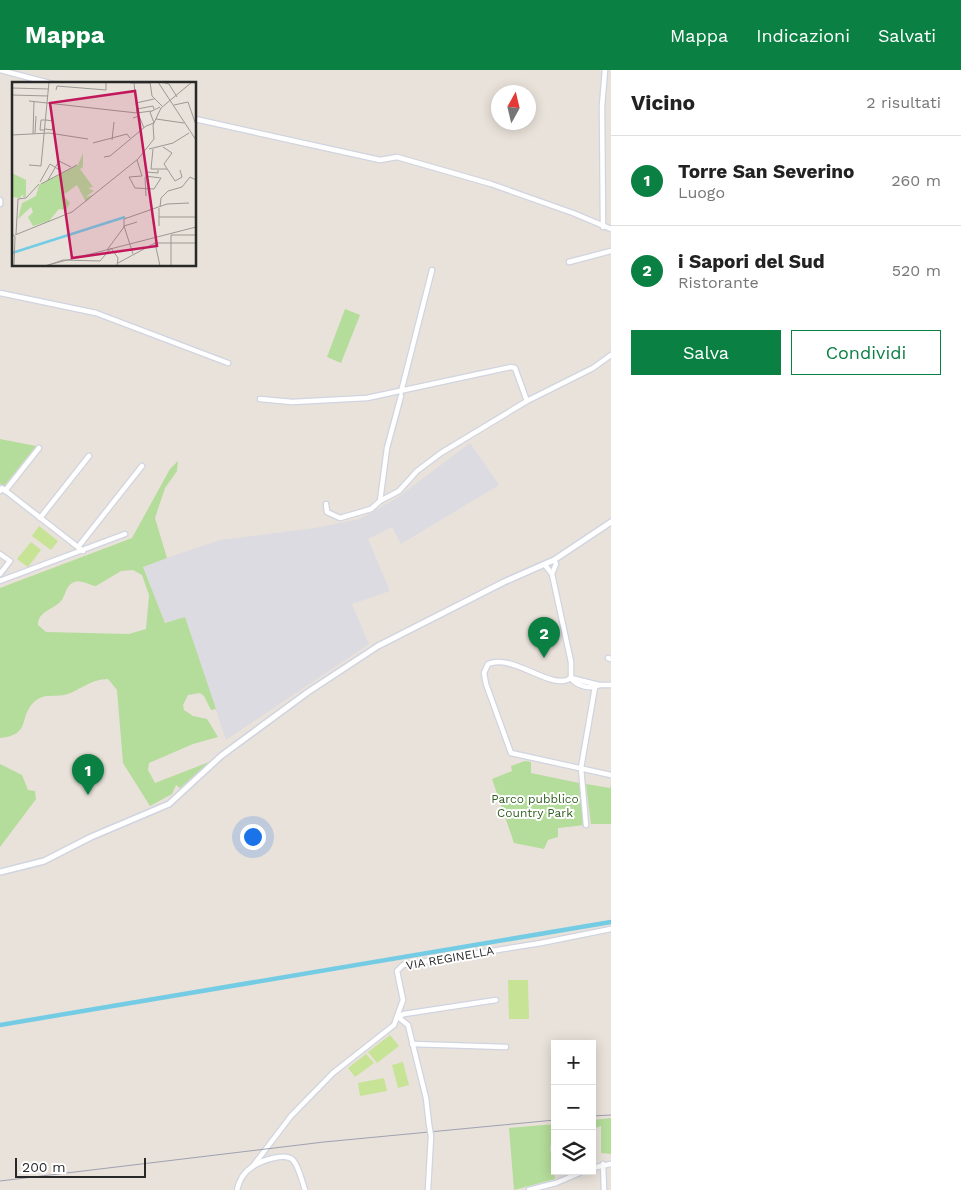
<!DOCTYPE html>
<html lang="it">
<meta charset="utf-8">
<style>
body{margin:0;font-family:"Work Sans",sans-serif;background:#f2f2f2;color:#222}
.controls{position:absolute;right:15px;bottom:15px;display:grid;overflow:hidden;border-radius:0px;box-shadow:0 2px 12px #0003}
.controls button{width:45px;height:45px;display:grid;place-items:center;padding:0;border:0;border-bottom:1px solid #e0e0e0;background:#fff;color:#222;font:25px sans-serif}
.compass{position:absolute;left:491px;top:15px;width:45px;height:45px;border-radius:50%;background:#fff;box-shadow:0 2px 12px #0003;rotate:8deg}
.scale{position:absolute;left:15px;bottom:12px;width:131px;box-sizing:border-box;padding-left:5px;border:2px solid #282828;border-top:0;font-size:14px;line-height:18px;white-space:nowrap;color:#282828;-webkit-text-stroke:4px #fff;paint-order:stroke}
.you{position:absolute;left:252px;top:766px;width:18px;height:18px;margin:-12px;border:4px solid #fff;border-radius:50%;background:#1a73e8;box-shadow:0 0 0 8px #1a73e833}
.badge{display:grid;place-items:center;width:32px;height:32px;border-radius:50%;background:#0b8043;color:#fff;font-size:16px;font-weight:700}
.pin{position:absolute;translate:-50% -41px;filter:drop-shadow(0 1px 2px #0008)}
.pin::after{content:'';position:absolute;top:26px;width:18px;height:15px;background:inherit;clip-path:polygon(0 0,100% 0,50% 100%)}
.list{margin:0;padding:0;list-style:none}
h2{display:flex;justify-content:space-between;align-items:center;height:65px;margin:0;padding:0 20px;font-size:21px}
h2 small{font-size:16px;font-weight:400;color:#767676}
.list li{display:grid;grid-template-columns:32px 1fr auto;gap:15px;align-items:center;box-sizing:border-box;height:90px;padding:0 20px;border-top:1px solid #e0e0e0}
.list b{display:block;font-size:19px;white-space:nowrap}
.list p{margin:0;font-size:16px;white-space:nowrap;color:#767676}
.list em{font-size:16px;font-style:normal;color:#767676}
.actions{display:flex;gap:10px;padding:15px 20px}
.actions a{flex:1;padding:11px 0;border:1px solid #0b8043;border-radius:0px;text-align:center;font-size:18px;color:#0b8043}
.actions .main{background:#0b8043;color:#fff}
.icon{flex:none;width:28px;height:28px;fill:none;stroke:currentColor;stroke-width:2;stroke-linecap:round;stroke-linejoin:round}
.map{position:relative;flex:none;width:611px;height:1120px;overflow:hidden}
header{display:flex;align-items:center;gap:30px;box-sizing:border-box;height:70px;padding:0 25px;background:#0b8043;color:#fff}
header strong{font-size:24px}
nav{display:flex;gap:28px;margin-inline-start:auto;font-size:18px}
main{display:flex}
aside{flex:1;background:#fff}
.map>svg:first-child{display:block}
.industrial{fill:#dcdbe2}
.green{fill:#b4dc9a;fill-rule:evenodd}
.pitch{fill:#c6e396}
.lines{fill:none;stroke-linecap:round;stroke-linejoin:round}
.canal{stroke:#74cce4;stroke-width:4.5}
.minor-casing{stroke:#d0d4e0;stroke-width:7}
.tertiary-casing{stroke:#d0d4e0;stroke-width:8}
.minor{stroke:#fff;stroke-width:4.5}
.tertiary{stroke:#fff;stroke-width:5}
.rail{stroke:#9ea1b1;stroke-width:1}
.minor-bridge-casing{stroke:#d0d4e0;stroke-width:7;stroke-linecap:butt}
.minor-bridge{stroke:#fff;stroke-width:4.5}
.labels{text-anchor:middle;stroke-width:4;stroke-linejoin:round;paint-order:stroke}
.park-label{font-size:12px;fill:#2f5e1e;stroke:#fff}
.street-label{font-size:12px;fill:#282828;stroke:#fff}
.inset-river{fill:none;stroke:#74cce4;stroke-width:2.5}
.inset-road{fill:none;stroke:#9c9893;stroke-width:1}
.view{fill:#c2185b;fill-opacity:0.15;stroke:#c2185b;stroke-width:2.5}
.inset-edge{fill:none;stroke:#282828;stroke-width:2.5}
</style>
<header>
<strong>Mappa</strong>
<nav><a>Mappa</a><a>Indicazioni</a><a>Salvati</a></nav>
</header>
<main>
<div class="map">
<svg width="611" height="1120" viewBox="0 0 611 1120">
<rect width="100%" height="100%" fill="#e9e2da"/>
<path class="industrial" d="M470 373 499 415 401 474 392 457 368 469 390 521 352 534 369 574 226 670 185 548 165 553 143 496 220 470 315 458 360 449 397 428Z"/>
<g class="green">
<path d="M345 239 360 245 341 293 327 287Z"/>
<path d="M0 369 36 376 4 416 0 414Z"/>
<path d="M178 391 177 401 165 418 155 448 167 488 143 497 165 553 185 547 216 639 211 640 204 626 200 623 188 625 183 635 184 640 193 646 207 649 218 667 193 674 149 693 148 700 155 713 209 692 180 718 176 715 172 724 150 736 123 693 117 620 108 609C90 609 78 622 64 625 54 627 43 623 34 632 18 647 32 665 0 668V518L132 468 170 399ZM133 500 142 505 149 525 146 559 129 564 46 562 38 555C38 541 53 540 61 531 66 525 65 516 74 512 80 509 89 515 96 516L121 501Z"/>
<path d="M525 691 531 692V703L579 713 585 755 558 758V767L548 770 544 779 514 773 492 709 512 701 511 696Z"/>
<path d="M0 694 22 705 28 720 35 721 36 729 0 777Z"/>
<path d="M586 714 610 718 611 715V754H591Z"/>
<path d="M611 1048V1084L601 1083V1056L592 1059V1050Z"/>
<path d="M555 1054V1075L550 1077 555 1109 514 1120 509 1058Z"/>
</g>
<g class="pitch">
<path d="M39 456 58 471 51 480 32 466Z"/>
<path d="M31 472 41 480 28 497 17 489Z"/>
<path d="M508 910H528L529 949H509Z"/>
<path d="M390 965 399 976 377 993 368 982Z"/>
<path d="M366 984 374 993 355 1007 348 998Z"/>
<path d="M403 992 409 1015 398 1018 392 995Z"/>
<path d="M384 1008 387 1021 360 1026 358 1013Z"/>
</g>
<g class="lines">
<path class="canal" d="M0 955 611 852"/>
<g class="minor-casing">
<g id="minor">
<path d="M0 0 53 14"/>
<path d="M195 49 380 90 397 87 491 114 573 143 611 159"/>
<path d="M0 130V134"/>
<path d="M603 157 602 36 605 0"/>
<path d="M569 192 611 181"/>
<path d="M0 223 96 243 228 293"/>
<path d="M401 322 432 200"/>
<path d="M260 329 292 332 367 328 511 297 515 298 527 331"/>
<path d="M0 421 2 418 83 481"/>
<path d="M5 421 39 378"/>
<path d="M380 431 387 378 401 326"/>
<path d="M326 434 327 442 340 448 371 439 380 431 399 421 417 401 441 383 527 331 593 298 611 285"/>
<path d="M40 448 89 386"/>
<path d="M78 477 142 396"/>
<path d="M0 484 10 491 0 504"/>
<path d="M545 495 552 504 571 592V608C552 622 514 583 488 594L484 603 486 614 511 683 611 705"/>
<path d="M552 504 556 494 554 490"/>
<path d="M0 511 125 464"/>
<path d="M608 588 611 589"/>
<path d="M571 608 599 615C591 620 576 616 571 608Z"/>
<path d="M599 615H611"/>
<path d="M586 755 581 698 595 617"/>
<path d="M398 947 408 955 426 1028 429 1054"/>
<path d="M398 947 404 944 496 930"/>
<path d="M412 974 506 977"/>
<path d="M603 1094 604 1120"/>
<path d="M253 1096 291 1046 333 1003 394 955 403 930 397 901 403 895 541 873 611 859"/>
<path d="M592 1098 611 1094"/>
<path d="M237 1120C239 1111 244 1102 252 1097 260 1091 285 1082 293 1090 299 1097 302 1111 305 1120"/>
<path d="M428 1120 431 1066"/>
<path d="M529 1120 556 1113 584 1101"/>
</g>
</g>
<g class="tertiary-casing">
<path id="tertiary" d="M0 802 44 791 91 767 169 734 221 686 308 622 378 576 504 512 554 490 611 452"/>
</g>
<use href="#minor" class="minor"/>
<use href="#tertiary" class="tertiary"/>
<g class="rail">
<path d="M592 1046 611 1045"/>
<path d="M0 1111 324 1072 555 1050"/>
</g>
<g class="minor-bridge-casing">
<path id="minor-bridge" d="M429 1054 431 1066"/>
</g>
<use href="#minor-bridge" class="minor-bridge"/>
</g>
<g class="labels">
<g class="park-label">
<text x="535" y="733">Parco pubblico<tspan x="535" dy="14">Country Park</tspan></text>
</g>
<g class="street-label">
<text transform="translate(450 888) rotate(-10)" y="4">VIA REGINELLA</text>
</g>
</g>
<g transform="translate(12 12)">
<rect width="184" height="184" fill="#e9e2da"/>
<path d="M71 71V85L68 87 81 105 76 106 82 109 73 115 81 113 74 120 65 103 51 113 58 121 54 128 47 127 37 139 21 144 16 135 21 130 19 125 6 137 10 121 24 114 27 103 66 83ZM0 91 14 98V115H11V112L8 116 0 115Z" fill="#b4dc9a"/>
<path class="inset-river" d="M0 171 113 135"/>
<path class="inset-road" d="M138 0 140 14 150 24M146 0 184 58M149 0 157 2 165 15M118 1H138M122 1 125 31M0 6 37 7M44 8 45 4 94 8V0M0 13 36 14M17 19 125 31 139 29M124 21 142 17M162 23 176 20 184 43M125 27 141 24 142 27M121 36 127 34 132 46M144 37 172 41M33 47 40 48 41 44V39L34 38M33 48H28L29 38H34M23 51 24 34M21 52 22 19M0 53 37 51 76 57M100 58 102 40M81 61 115 52 118 56M151 65 160 71 152 82 163 99 170 95 168 88M137 67 161 61 177 51M141 67 139 87H155M92 75 98 74 134 44 142 41 138 30 148 25M125 78 130 94 117 95 123 106 142 107 149 96 133 94M17 83 29 84 37 0M134 90 146 91V88M133 95 134 114M36 98 47 79 59 85M28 100 38 82 49 89 48 92M29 102 65 83M148 125 149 116 156 109 170 105 178 95 184 98M147 126V144M147 135H184M0 151 3 155 2 184M4 152 6 117 14 116 27 102M3 153 60 130 126 77 142 57 141 43 149 26 180 0M143 161 148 184M95 168 112 145V137L155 122 177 121M121 172 112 144 125 140M106 181 143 161H184M32 184 184 145M34 184 51 178 88 179 99 166 106 176 105 184M159 184V153H184"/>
<path class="view" d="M123 9 145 164 60 176 38 21Z"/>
<rect width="184" height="184" class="inset-edge"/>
</g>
</svg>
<div class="controls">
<button>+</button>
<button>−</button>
<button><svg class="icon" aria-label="layers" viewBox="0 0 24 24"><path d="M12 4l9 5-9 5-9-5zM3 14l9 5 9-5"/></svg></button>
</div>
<svg class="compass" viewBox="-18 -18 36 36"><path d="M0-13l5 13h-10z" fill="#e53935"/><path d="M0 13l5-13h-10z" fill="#767676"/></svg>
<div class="scale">200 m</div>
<div class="you"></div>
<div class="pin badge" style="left:88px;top:725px">1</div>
<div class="pin badge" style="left:544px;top:588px">2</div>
</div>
<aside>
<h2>Vicino<small>2 risultati</small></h2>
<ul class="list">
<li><span class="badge">1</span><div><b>Torre San Severino</b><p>Luogo</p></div><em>260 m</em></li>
<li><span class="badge">2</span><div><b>i Sapori del Sud</b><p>Ristorante</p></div><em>520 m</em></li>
</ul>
<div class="actions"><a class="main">Salva</a><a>Condividi</a></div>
</aside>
</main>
